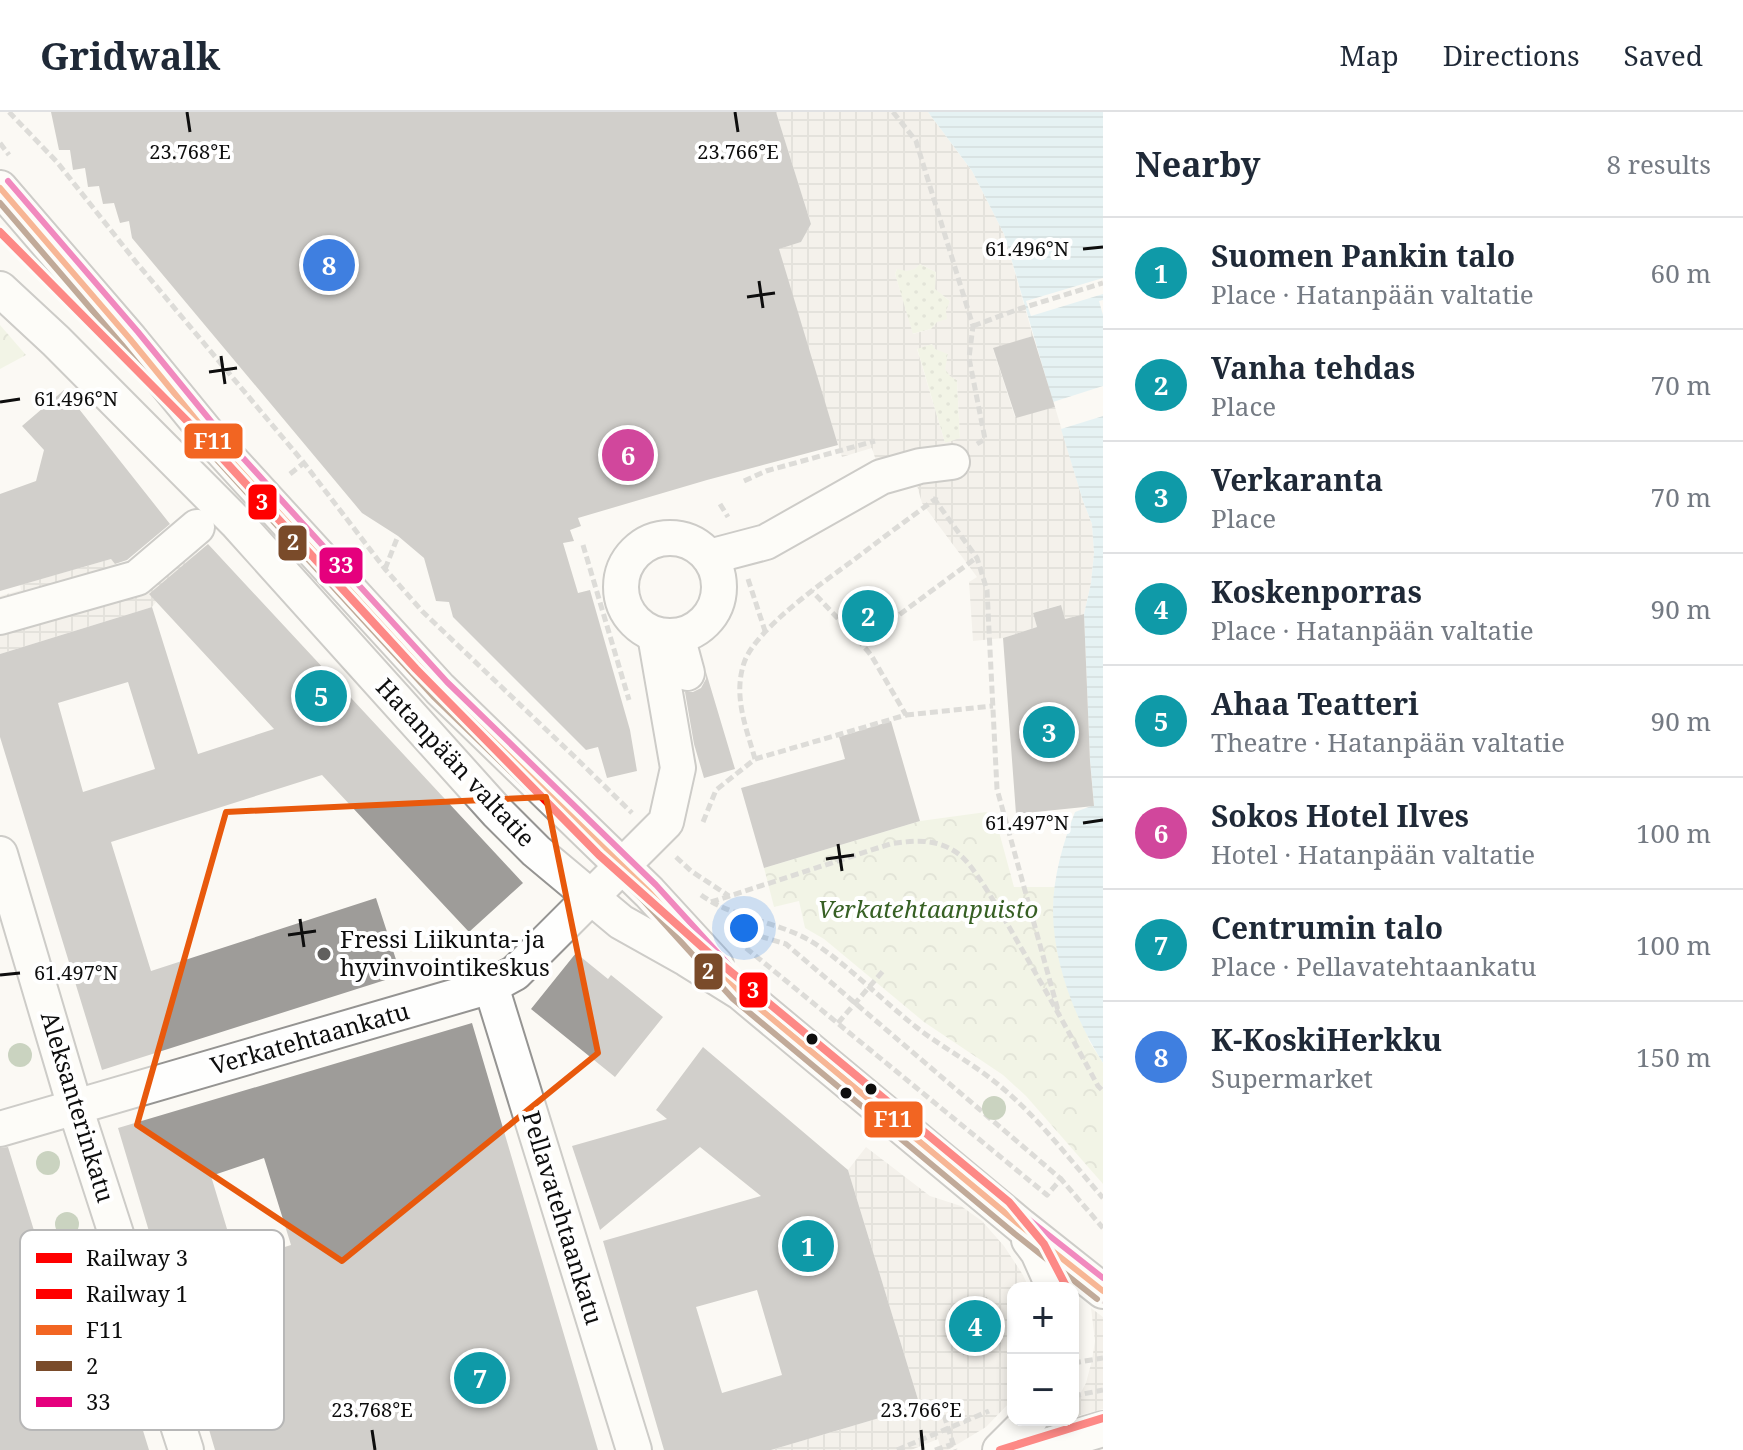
<!DOCTYPE html>
<meta charset="utf-8">
<style>
body{margin:0;font-family:"Noto Serif",serif;background:#f2f2f3;color:#1f2937}
.controls{position:absolute;right:24px;bottom:24px;display:grid;overflow:hidden;border-radius:16px;box-shadow:0 4px 12px #0003}
.controls button{width:72px;height:72px;display:grid;place-items:center;padding:0;border:0;border-bottom:2px solid #e0e1e3;background:#fff;color:#1f2937;font:40px sans-serif}
.you{position:absolute;left:744px;top:816px;width:28px;height:28px;margin:-20px;border:6px solid #fff;border-radius:50%;background:#1a73e8;box-shadow:0 0 0 12px #1a73e833}
.badge{display:grid;place-items:center;width:52px;height:52px;border-radius:50%;background:#0f766e;color:#fff;font-size:26px;font-weight:700}
.pin{position:absolute;translate:-50% -50%;border:4px solid #fff;box-shadow:0 2px 8px #0006}
.list{margin:0;padding:0;list-style:none}
h2{display:flex;justify-content:space-between;align-items:center;height:104px;margin:0;padding:0 32px;font-size:34px}
h2 small{font-size:26px;font-weight:400;color:#747a83}
.list li{display:grid;grid-template-columns:52px 1fr auto;gap:24px;align-items:center;box-sizing:border-box;height:112px;padding:0 32px;border-top:2px solid #e0e1e3}
.list b{display:block;font-size:30px;white-space:nowrap}
.list p{margin:0;font-size:26px;white-space:nowrap;color:#747a83}
.list em{font-size:26px;font-style:normal;color:#747a83}
.map{position:relative;flex:none;width:1103px;height:1338px;overflow:hidden}
header{display:flex;align-items:center;gap:48px;box-sizing:border-box;height:112px;padding:0 40px;background:#fff;border-bottom:2px solid #e0e1e3}
header strong{font-size:38px}
nav{display:flex;gap:44px;margin-inline-start:auto;font-size:28px}
main{display:flex}
aside{flex:1;background:#fff}
.map>svg:first-child{display:block}
.grass{fill:url(#grass-dots)}
.park{fill:url(#park-crowns)}
.plaza{fill:url(#plaza-grid);fill-rule:evenodd}
.water{fill:url(#water-rules)}
.pier{fill:#fbf9f4}
.building{fill:#9e9c99;fill-rule:evenodd}
.lines{fill:none;stroke-linecap:round;stroke-linejoin:round}
.minor-casing{stroke:#959492;stroke-width:38}
.path{stroke:#b8b8b7;stroke-width:5;stroke-dasharray:8 4;stroke-linecap:butt}
.minor{stroke:#fefefd;stroke-width:34}
.tram{stroke:#d6c7c8;stroke-width:2}
.bus-1-casing{stroke:#fff;stroke-width:12}
.bus-2-casing{stroke:#fff;stroke-width:12}
.bus-3-casing{stroke:#fff;stroke-width:12}
.bus-1{stroke:#f26522;stroke-width:6}
.bus-2{stroke:#7a4b2a;stroke-width:6}
.bus-3{stroke:#e5007d;stroke-width:6}
.rail-1-casing{stroke:#fff;stroke-width:14}
.rail-2-casing{stroke:#fff;stroke-width:14}
.rail-1{stroke:#f00;stroke-width:8}
.rail-2{stroke:#f00;stroke-width:8}
.tree{fill:#8fa582}
.marked{fill:none;stroke:#e8590c;stroke-width:6;stroke-linejoin:round}
.ticks{fill:none;stroke:#0e0e0e;stroke-width:3}
.poi-dot{fill:#61605e;stroke:#fff;stroke-width:3}
.bus-dot{fill:#0e0e0e;stroke:#fff;stroke-width:3}
.labels{text-anchor:middle;stroke-width:8;stroke-linejoin:round;paint-order:stroke}
.street-label{font-size:24px;fill:#0e0e0e;stroke:#fff}
.park-label{font-size:24px;font-style:italic;fill:#376024;stroke:#fff}
.poi-label{font-size:24px;fill:#0e0e0e;stroke:#fff;text-anchor:start}
.key{fill:#fff;stroke:#b7b7b7;stroke-width:2}
.key-label{font-size:22px;fill:#0e0e0e}
.ticks-label{font-size:20px;text-anchor:middle;fill:#0e0e0e;stroke:#fff;stroke-width:8;stroke-linejoin:round;paint-order:stroke}
.line-badge{stroke:#fff;stroke-width:3}
.badge-label{font-size:22px;text-anchor:middle;font-weight:bold;fill:#fff}
</style>
<header>
<strong>Gridwalk</strong>
<nav><a>Map</a><a>Directions</a><a>Saved</a></nav>
</header>
<main>
<div class="map">
<svg width="1103" height="1338" viewBox="0 0 1103 1338">
<defs>
<pattern id="grass-dots" width="8" height="8" patternUnits="userSpaceOnUse" patternTransform="scale(2)"><rect width="8" height="8" fill="#e7eed6"/><path d="M2 2h.1M6 6h.1" fill="none" stroke="#c5cbb6" stroke-width="1.8" stroke-linecap="round"/></pattern>
<pattern id="park-crowns" width="20" height="18" patternUnits="userSpaceOnUse" patternTransform="scale(2)"><rect width="20" height="18" fill="#e7eed6"/><path d="M2 6a3 3 0 1 1 6 0M12 15a3 3 0 1 1 6 0" fill="none" stroke="#c5cbb6"/></pattern>
<pattern id="plaza-grid" width="8" height="8" patternUnits="userSpaceOnUse" patternTransform="scale(2)"><rect width="8" height="8" fill="#ebe7e0"/><path d="M0 4h8M4 0v8" fill="none" stroke="#c8c5bf"/></pattern>
<pattern id="water-rules" width="6" height="5" patternUnits="userSpaceOnUse" patternTransform="scale(2)"><rect width="6" height="5" fill="#cde9f2"/><path d="M0 2.5h6" fill="none" stroke="#afc7ce"/></pattern>
</defs>
<rect width="100%" height="100%" fill="#fbf9f4"/>
<g class="grass">
<path d="M920 152 936 160C934 174 940 182 950 189L947 199 948 207 931 217 912 222 895 162 897 157Z"/>
<path d="M932 232 948 242 947 246 950 264 957 268 960 327 945 331 917 236Z"/>
</g>
<g class="park">
<path d="M0 213 26 243 0 257Z"/>
<path d="M986 700 995 705 1014 775H1055L1053 798 1089 929 1103 951V1072L1026 984 1003 963 924 910 824 827 805 816 799 789 774 795 764 756 920 709Z"/>
</g>
<g class="plaza">
<path d="M776 0H928L972 59 1004 122 1033 224 993 237 1015 305 1055 295 1083 389 1092 412 1094 441 1091 471 1084 502 1065 507 1060 493 1033 501 1037 515 1003 526 973 529 969 470 977 465 922 391 916 370 885 378 872 336 842 345 821 280 736 150 801 130 811 112ZM920 152 936 160 935 177 950 189 946 199 947 207 937 210 931 217 913 222 895 162 897 157 907 159 915 157ZM932 232 935 237 948 242 945 257 950 264 957 268 960 326 945 331 917 237Z"/>
<path d="M206 429 152 495 0 542V484L21 478 20 473 111 447 126 464Z"/>
<path d="M866 1035 930 1084 961 1094 982 1109 1004 1134 1023 1163 1029 1176H1013V1287L986 1315 948 1338H941L938 1327 911 1338H771L920 1294 848 1058ZM987 1185 1001 1232 963 1243 949 1197Z"/>
<path d="M1091 1196 1103 1205V1297L1074 1305 1073 1295 1086 1271 1092 1248 1095 1229Z"/>
</g>
<g class="water">
<path d="M928 0H1103V188L1099 189 1103 203V274L1053 290 1004 122 972 59Z"/>
<path d="M1103 304V951C1075 907 1053 851 1053 798 1053 765 1063 731 1075 700L1094 693 1090 649 1084 502 1091 471 1094 441 1092 412 1083 389 1061 317Z"/>
</g>
<path class="pier" d="M1103 166V182L1031 204 1026 189Z"/>
<g class="building">
<path d="M51 0H776L811 112 801 130 779 137 838 333 707 368 578 406 581 414 570 418 574 429 563 431 578 481 590 478 630 618 637 659 607 666 598 635 586 638 453 505 449 490 436 489 424 446 398 424 362 401 132 126 129 109 120 111 114 91 103 92 99 74 88 75 85 56 73 58 70 38H59Z"/>
<path d="M1033 224 1055 295 1016 306 993 236Z"/>
<path d="M64 278 170 412 127 448 115 452 111 447 0 479V382L36 369 44 338 22 314Z"/>
<path d="M208 432 523 771 469 820 322 663 111 730 151 859 376 786 401 863 102 958 0 625V542L152 495 198 642 274 617 149 482ZM128 570 155 657 83 680 58 591Z"/>
<path d="M1061 493 1065 507 1084 502 1090 649 1094 694 1016 702 1003 526 1037 515 1033 501Z"/>
<path d="M706 560 735 657 704 666 694 632 685 580H693L701 576 706 567Z"/>
<path d="M891 609 920 709 764 756 741 676 845 647 839 625Z"/>
<path d="M576 841 608 867 611 863 663 905 615 965 531 897Z"/>
<path d="M472 911 598 1338H215L188 1246 183 1247 147 1127 151 1126 118 1016ZM264 1046 291 1133 237 1150 211 1064Z"/>
<path d="M703 935 848 1058 920 1294 771 1338H664L603 1129 761 1084 700 1035 600 1118 572 1034 667 1007 656 998ZM757 1178 782 1263 722 1281 696 1195Z"/>
<path d="M8 1035 85 1282 128 1270 149 1338H0V1036Z"/>
<path d="M987 1185 1001 1232 963 1243 949 1197Z"/>
</g>
<g class="lines">
<g class="minor-casing">
<g id="minor">
<path d="M0 76 130 227 215 331 440 577 649 780 716 853"/>
<path d="M0 177 56 229 236 410 497 700 536 739 621 810 687 847 740 880 1021 1114 1103 1179"/>
<circle cx="670" cy="475" r="49"/>
<path d="M709 445 766 430 881 365 920 354 952 350"/>
<path d="M0 505 137 466 197 415"/>
<path d="M677 524 687 561"/>
<path d="M0 742 75 995 186 1338"/>
<path d="M491 874 634 1338"/>
<path d="M0 1017 491 874 515 861 666 710 678 656 655 523"/>
<path d="M1029 1128 1038 1140 1054 1176"/>
<path d="M1000 1338 1030 1308"/>
<path d="M1033 1338 1103 1317"/>
</g>
</g>
<g class="path">
<path d="M9 0 57 50 136 150 304 351 385 457 422 499 579 649 632 701"/>
<path d="M893 0 916 29 973 214 969 246 985 327 977 332"/>
<path d="M0 31 9 43"/>
<path d="M973 214 1019 197 1103 171"/>
<path d="M290 362 304 351"/>
<path d="M744 369 766 359 875 329"/>
<path d="M936 385 935 388 977 446 987 478 997 677 1059 902"/>
<path d="M720 392 728 405"/>
<path d="M583 433 629 588"/>
<path d="M385 457 398 424"/>
<path d="M748 467 765 519"/>
<path d="M861 531 976 446"/>
<path d="M906 603 993 594"/>
<path d="M755 647 906 603 871 543 861 531 812 479"/>
<path d="M703 710 716 678 755 647C746 615 733 584 744 551 755 517 825 469 855 447 881 427 907 408 934 388"/>
<path d="M676 745 691 759 729 784"/>
<path d="M701 783C736 808 781 809 817 833 852 857 882 888 916 915 943 936 974 952 1000 974 1038 1005 1071 1049 1103 1086"/>
<path d="M711 790 890 732C915 728 938 726 960 743 973 753 996 793 1005 808 1037 863 1068 918 1098 974L1103 979"/>
<path d="M726 814 786 832 1061 1067"/>
<path d="M746 836 1047 1083 1061 1067 1103 1116"/>
<path d="M838 911 883 859"/>
<path d="M1073 1251 1103 1246"/>
<path d="M1073 1284 1103 1278"/>
<path d="M944 1303 955 1338"/>
<path d="M897 1338 989 1299"/>
<path d="M935 1338 953 1332"/>
</g>
<use href="#minor" class="minor"/>
<g class="tram">
<path d="M1009 1090 1103 1166"/>
<path d="M997 1104 1103 1191"/>
</g>
<g class="bus-1-casing">
<path id="bus-1" d="M0 76 130 227 215 331 440 577 649 780 740 880 1021 1114 1103 1179"/>
</g>
<g class="bus-2-casing">
<path id="bus-2" d="M0 91 122 233 208 338 433 584 642 787 733 887 1015 1122 1097 1187"/>
</g>
<g class="bus-3-casing">
<path id="bus-3" d="M8 69 138 220 223 324 447 570 656 773 747 873 1027 1106 1103 1166"/>
</g>
<use href="#bus-1" class="bus-1"/>
<use href="#bus-2" class="bus-2"/>
<use href="#bus-3" class="bus-3"/>
<g class="rail-1-casing">
<path id="rail-1" d="M0 120 202 324 416 557 599 743 719 850 1009 1090 1044 1132 1067 1176"/>
</g>
<g class="rail-2-casing">
<path id="rail-2" d="M1000 1338 1103 1306"/>
</g>
<use href="#rail-1" class="rail-1"/>
<use href="#rail-2" class="rail-2"/>
</g>
<g class="tree">
<circle cx="20" cy="943" r="12"/>
<circle cx="994" cy="996" r="12"/>
<circle cx="48" cy="1051" r="12"/>
<circle cx="67" cy="1112" r="12"/>
</g>
<path d="M0 0H1103V1338H0ZM546 685 598 941 342 1149 137 1013 226 700Z" fill="#fbf9f4" fill-opacity=".55" fill-rule="evenodd"/>
<path class="marked" d="M546 685 598 941 342 1149 137 1013 226 700Z"/>
<path class="ticks" d="M187 0 190 20M735 0 738 20M1083 137 1103 135M759 169 763 196M747 185 775 181M221 244 225 272M209 260 237 256M0 290 20 287M1083 711 1103 708M838 732 842 759M826 747 854 743M300 807 304 835M288 823 316 819M0 863 20 861M372 1318 375 1338M921 1318 923 1338"/>
<circle class="poi-dot" cx="324" cy="842" r="8"/>
<g class="bus-dot">
<circle cx="812" cy="927" r="7"/>
<circle cx="871" cy="977" r="7"/>
<circle cx="846" cy="981" r="7"/>
</g>
<g class="labels">
<g class="street-label">
<text transform="translate(455 651) rotate(47)" y="8">Hatanpään valtatie</text>
<text transform="translate(310 927) rotate(-16)" y="8">Verkatehtaankatu</text>
<text transform="translate(77 995) rotate(73)" y="8">Aleksanterinkatu</text>
<text transform="translate(562 1106) rotate(73)" y="8">Pellavatehtaankatu</text>
</g>
<g class="park-label">
<text x="928" y="806">Verkatehtaanpuisto</text>
</g>
<g class="poi-label">
<text x="340" y="836">Fressi Liikunta- ja<tspan x="340" dy="28">hyvinvointikeskus</tspan></text>
</g>
</g>
<rect x="20" y="1118" width="264" height="200" rx="12" class="key"/>
<rect x="36" y="1141" width="36" height="10" fill="#f00"/>
<rect x="36" y="1177" width="36" height="10" fill="#f00"/>
<rect x="36" y="1213" width="36" height="10" fill="#f26522"/>
<rect x="36" y="1249" width="36" height="10" fill="#7a4b2a"/>
<rect x="36" y="1285" width="36" height="10" fill="#e5007d"/>
<g class="key-label">
<text x="86" y="1154">Railway 3</text>
<text x="86" y="1190">Railway 1</text>
<text x="86" y="1226">F11</text>
<text x="86" y="1262">2</text>
<text x="86" y="1298">33</text>
</g>
<g class="ticks-label">
<text x="190" y="47">23.768°E</text>
<text x="738" y="47">23.766°E</text>
<text x="1027" y="144">61.496°N</text>
<text x="76" y="294">61.496°N</text>
<text x="1027" y="718">61.497°N</text>
<text x="76" y="868">61.497°N</text>
<text x="372" y="1305">23.768°E</text>
<text x="921" y="1305">23.766°E</text>
</g>
<g class="line-badge">
<rect x="183" y="310" width="61" height="38" rx="8" fill="#f26522"/>
<rect x="247" y="371" width="31" height="38" rx="8" fill="#f00"/>
<rect x="277" y="412" width="31" height="38" rx="8" fill="#7a4b2a"/>
<rect x="318" y="434" width="46" height="39" rx="8" fill="#e5007d"/>
<rect x="693" y="840" width="31" height="39" rx="8" fill="#7a4b2a"/>
<rect x="738" y="859" width="31" height="38" rx="8" fill="#f00"/>
<rect x="863" y="988" width="61" height="39" rx="8" fill="#f26522"/>
</g>
<g class="badge-label">
<text x="213" y="337">F11</text>
<text x="262" y="398">3</text>
<text x="293" y="438">2</text>
<text x="341" y="461">33</text>
<text x="708" y="867">2</text>
<text x="753" y="886">3</text>
<text x="893" y="1015">F11</text>
</g>
</svg>
<div class="controls">
<button>+</button>
<button>−</button>
</div>
<div class="you"></div>
<div class="pin badge" style="left:808px;top:1134px;background:#0f9aa8">1</div>
<div class="pin badge" style="left:868px;top:504px;background:#0f9aa8">2</div>
<div class="pin badge" style="left:1049px;top:620px;background:#0f9aa8">3</div>
<div class="pin badge" style="left:975px;top:1214px;background:#0f9aa8">4</div>
<div class="pin badge" style="left:321px;top:584px;background:#0f9aa8">5</div>
<div class="pin badge" style="left:628px;top:343px;background:#d1479c">6</div>
<div class="pin badge" style="left:480px;top:1266px;background:#0f9aa8">7</div>
<div class="pin badge" style="left:329px;top:153px;background:#3f7fe0">8</div>
</div>
<aside>
<h2>Nearby<small>8 results</small></h2>
<ul class="list">
<li><span class="badge" style="background:#0f9aa8">1</span><div><b>Suomen Pankin talo</b><p>Place · Hatanpään valtatie</p></div><em>60 m</em></li>
<li><span class="badge" style="background:#0f9aa8">2</span><div><b>Vanha tehdas</b><p>Place</p></div><em>70 m</em></li>
<li><span class="badge" style="background:#0f9aa8">3</span><div><b>Verkaranta</b><p>Place</p></div><em>70 m</em></li>
<li><span class="badge" style="background:#0f9aa8">4</span><div><b>Koskenporras</b><p>Place · Hatanpään valtatie</p></div><em>90 m</em></li>
<li><span class="badge" style="background:#0f9aa8">5</span><div><b>Ahaa Teatteri</b><p>Theatre · Hatanpään valtatie</p></div><em>90 m</em></li>
<li><span class="badge" style="background:#d1479c">6</span><div><b>Sokos Hotel Ilves</b><p>Hotel · Hatanpään valtatie</p></div><em>100 m</em></li>
<li><span class="badge" style="background:#0f9aa8">7</span><div><b>Centrumin talo</b><p>Place · Pellavatehtaankatu</p></div><em>100 m</em></li>
<li><span class="badge" style="background:#3f7fe0">8</span><div><b>K-KoskiHerkku</b><p>Supermarket</p></div><em>150 m</em></li>
</ul>
</aside>
</main>
